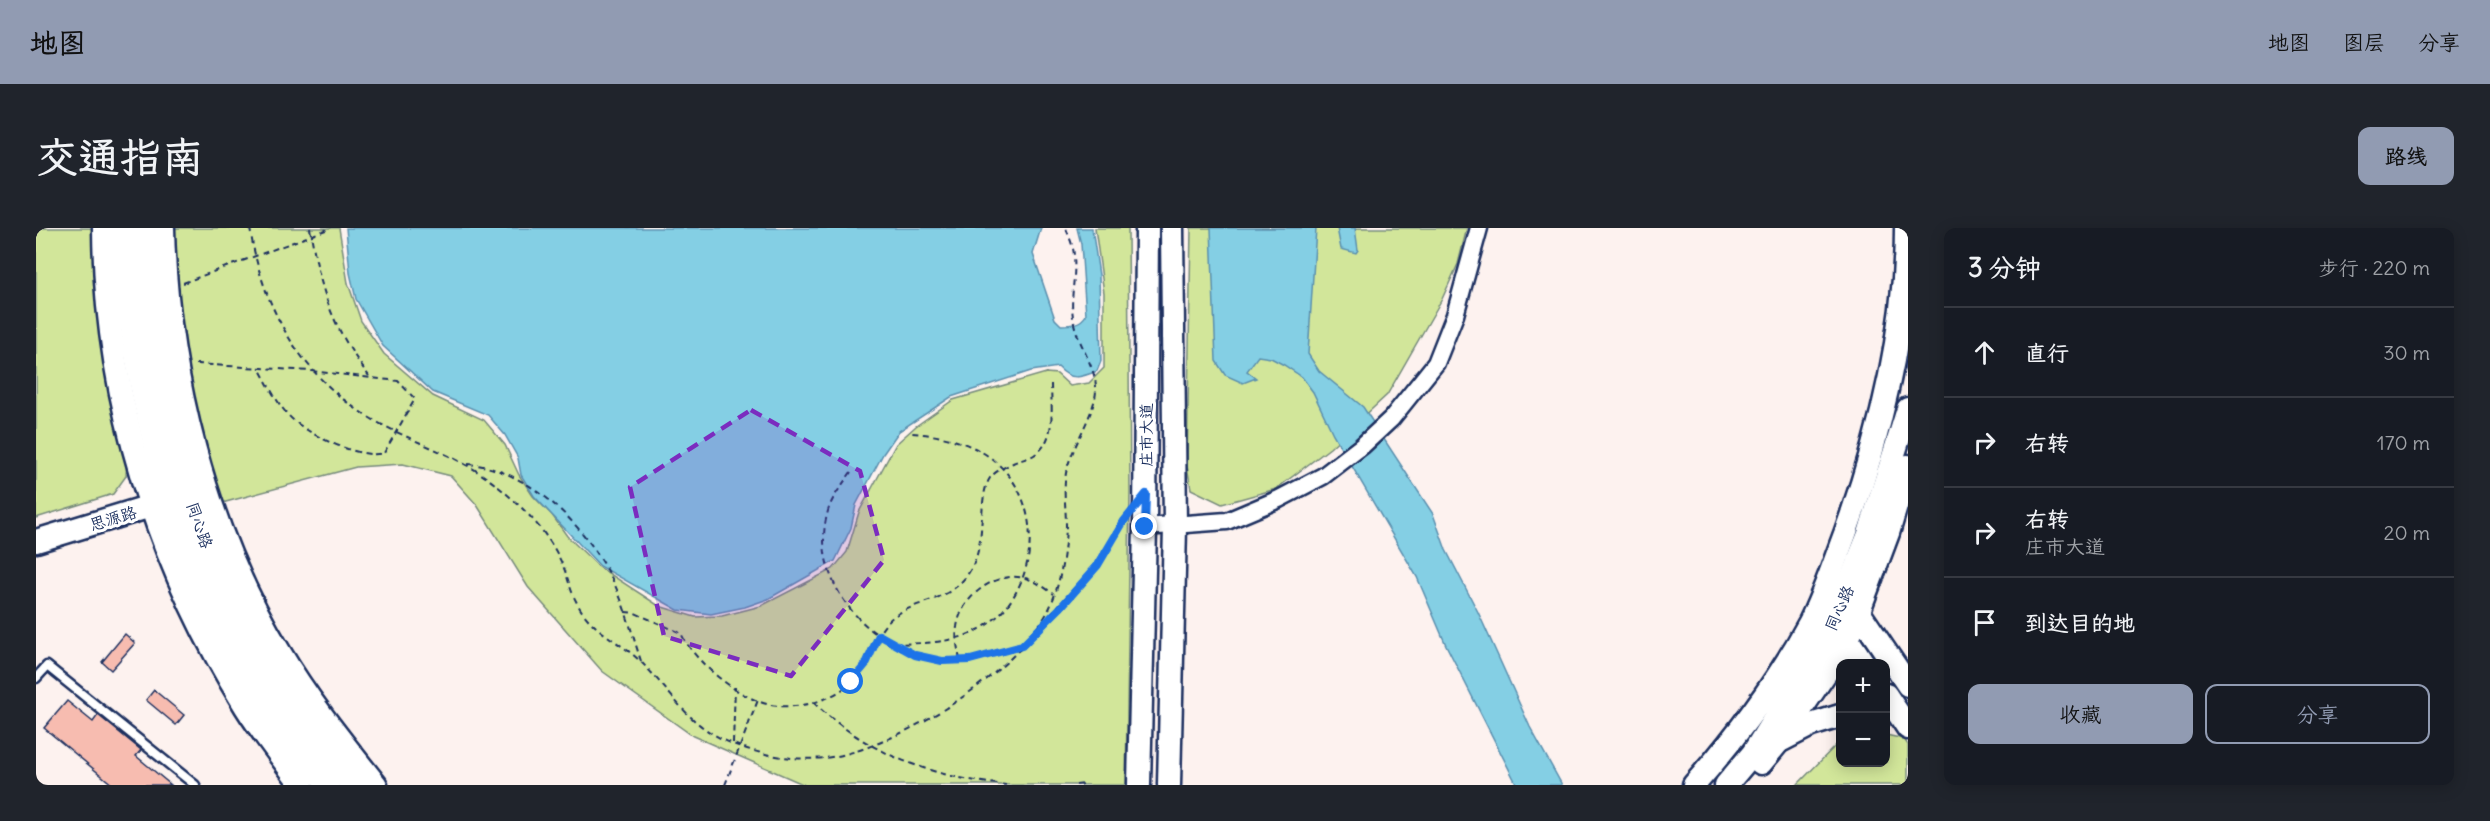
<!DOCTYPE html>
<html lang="zh">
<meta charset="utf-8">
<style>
body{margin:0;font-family:Delius,"LXGW WenKai TC",sans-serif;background:#20242c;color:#f1f3f6}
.controls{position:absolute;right:18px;bottom:18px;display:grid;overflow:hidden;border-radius:12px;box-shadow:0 3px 15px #0003}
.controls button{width:54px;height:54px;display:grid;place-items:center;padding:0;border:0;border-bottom:2px solid #363941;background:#171b24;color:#f1f3f6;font:30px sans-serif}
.stop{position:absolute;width:18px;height:18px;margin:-14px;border:4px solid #1a73e8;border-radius:50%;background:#fff}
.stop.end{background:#1a73e8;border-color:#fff;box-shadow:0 2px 6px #0008}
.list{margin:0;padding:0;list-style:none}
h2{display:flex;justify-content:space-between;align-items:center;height:78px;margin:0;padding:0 24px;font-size:26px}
h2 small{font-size:20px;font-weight:400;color:#9ea1a6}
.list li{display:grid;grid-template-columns:39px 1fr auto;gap:18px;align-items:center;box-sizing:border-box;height:90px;padding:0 24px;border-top:2px solid #363941}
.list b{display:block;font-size:22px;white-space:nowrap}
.list p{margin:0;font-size:20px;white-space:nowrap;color:#9ea1a6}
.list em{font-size:20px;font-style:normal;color:#9ea1a6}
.actions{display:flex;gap:12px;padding:18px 24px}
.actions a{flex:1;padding:14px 0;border:2px solid #919bb2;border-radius:12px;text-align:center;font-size:21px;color:#919bb2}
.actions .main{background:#919bb2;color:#111}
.icon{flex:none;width:33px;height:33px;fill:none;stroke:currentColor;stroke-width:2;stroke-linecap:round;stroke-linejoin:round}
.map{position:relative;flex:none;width:1872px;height:557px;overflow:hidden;border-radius:12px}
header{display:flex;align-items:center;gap:36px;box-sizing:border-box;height:84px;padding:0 30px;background:#919bb2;color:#111}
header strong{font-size:28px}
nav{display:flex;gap:33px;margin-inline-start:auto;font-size:21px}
.intro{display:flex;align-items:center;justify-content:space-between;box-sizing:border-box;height:144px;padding:0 36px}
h1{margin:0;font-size:42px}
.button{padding:15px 27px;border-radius:12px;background:#919bb2;color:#111;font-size:21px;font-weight:700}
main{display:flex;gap:36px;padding:0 36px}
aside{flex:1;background:#171b24;border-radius:12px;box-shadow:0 3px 15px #0003}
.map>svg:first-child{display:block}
.green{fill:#d2e69a;stroke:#768a7c;stroke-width:1.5}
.water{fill:#84cfe4;stroke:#5a8fae;stroke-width:1.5}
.building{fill:#f7bcb0;stroke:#1b2f5e;stroke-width:1.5}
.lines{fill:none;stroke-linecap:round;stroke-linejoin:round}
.lane-casing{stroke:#1b2f5e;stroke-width:13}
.street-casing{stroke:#1b2f5e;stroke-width:21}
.secondary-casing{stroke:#1b2f5e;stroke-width:27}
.path{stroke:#1b2f5e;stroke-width:2;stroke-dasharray:6 4.5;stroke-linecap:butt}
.lane{stroke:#fff;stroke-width:8}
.street{stroke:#fff;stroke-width:16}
.secondary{stroke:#fff;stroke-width:22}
.route{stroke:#1a73e8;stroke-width:8}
.marked{fill:#7b2cbf;fill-opacity:0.2;stroke:#7b2cbf;stroke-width:4.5;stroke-dasharray:12 8;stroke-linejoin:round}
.labels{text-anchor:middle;stroke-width:6;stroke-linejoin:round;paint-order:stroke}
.street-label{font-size:16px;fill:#1b2f5e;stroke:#fff}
</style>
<header>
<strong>地图</strong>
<nav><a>地图</a><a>图层</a><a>分享</a></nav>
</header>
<div class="intro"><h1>交通指南</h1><a class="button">路线</a></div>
<main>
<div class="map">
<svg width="1872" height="557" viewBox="0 0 1872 557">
<rect width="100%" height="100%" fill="#fdf2ef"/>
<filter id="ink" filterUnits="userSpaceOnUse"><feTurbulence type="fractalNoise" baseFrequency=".0167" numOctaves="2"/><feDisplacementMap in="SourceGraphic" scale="12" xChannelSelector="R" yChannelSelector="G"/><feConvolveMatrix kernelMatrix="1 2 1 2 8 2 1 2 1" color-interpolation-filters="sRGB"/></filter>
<g filter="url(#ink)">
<g class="green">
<path d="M0 0H62L91 230 90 248 77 266 0 290Z"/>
<path d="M135 0H303L312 55 325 93 348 126 397 168 448 192 469 217 483 247 497 268 516 287 531 308 563 339 623 378 659 389 686 388 725 378 797 341 811 324 823 284 860 216 880 198 917 172 1010 145 1021 146 1034 158 1053 155 1068 140V65L1059 0H1092L1094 264 1090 557H769L657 508 566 443 492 359 441 277 415 248 367 236 320 239 186 275 176 247 144 121Z"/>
<path d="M1155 0H1431L1422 36 1406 71 1351 167 1294 220 1240 261 1186 276 1155 261 1151 238Z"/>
<path d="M1850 507 1868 511 1872 517V557H1761L1804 513V534H1850Z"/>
</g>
<g class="water">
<path d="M310 0H1005L997 26 1019 91 1025 97C1035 97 1045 96 1050 87L1045 16 1041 0H1056L1063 47 1065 133 1061 143C1044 150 1035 153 1022 139L995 143 915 169 863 203 847 226 820 277 815 300 799 333 732 371 709 379 675 386 642 382 564 338 498 268 485 247 482 230 469 207 452 187 397 164 347 118 320 71 314 45Z"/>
<path d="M1175 0H1280L1272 126 1283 143 1327 179 1397 286 1410 322 1442 384 1494 499 1526 557H1481L1410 417 1381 349 1297 206 1277 164 1266 149 1248 137 1235 130 1222 128 1211 143 1220 150 1207 155 1189 147 1180 133Z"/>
<path d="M1301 0H1319L1322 22 1320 25 1305 21Z"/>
</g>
<g class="building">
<path d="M89 406 99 415 75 442 66 434Z"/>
<path d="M118 462 148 487 140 497 110 472Z"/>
<path d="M31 473 57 494 62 487 105 522 100 528 135 557H77L8 500Z"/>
</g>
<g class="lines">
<g class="lane-casing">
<path id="lane" d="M0 450 11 438 159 557"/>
</g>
<g class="street-casing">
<path id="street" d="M1109 299 1191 293 1243 271 1287 248 1326 218 1355 191 1400 135 1419 87 1443 0"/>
</g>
<g class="secondary-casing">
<g id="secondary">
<path d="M68 0C69 169 121 336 210 479 227 506 247 531 266 557"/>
<path d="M87 0C95 201 161 403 292 557"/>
<path d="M109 0C106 196 188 410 316 557"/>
<path d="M127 0C130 143 169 302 244 425 272 472 306 514 340 557"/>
<path d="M0 313 128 274"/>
<path d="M1816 374 1872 457"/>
<path d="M1802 403 1812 412 1828 436"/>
<path d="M1850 467 1872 500"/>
<path d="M1746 512 1775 497 1804 488"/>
<path d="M1725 535 1744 512 1812 412 1852 305 1872 238"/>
<path d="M1103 557 1109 299 1111 0"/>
<path d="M1133 557 1139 299 1136 0"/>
<path d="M1658 557C1701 508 1743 452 1774 394 1788 366 1798 335 1809 306 1844 208 1870 104 1870 0"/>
<path d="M1690 557 1717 525 1796 398 1833 306 1872 181"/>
</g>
</g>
<g class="path">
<path d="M214 0C226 82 268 153 341 194 381 216 425 228 460 257 488 280 513 305 527 338 532 349 534 362 540 373 554 403 583 412 605 434 633 461 649 493 686 511 717 526 754 533 789 530 859 522 984 444 1014 379 1025 354 1029 324 1030 298 1030 280 1027 263 1030 245 1035 219 1061 183 1060 160 1060 138 1039 112 1037 89 1034 69 1040 49 1038 29 1038 19 1033 9 1030 0"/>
<path d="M274 0C284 61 295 98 333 148"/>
<path d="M147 55 295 0"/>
<path d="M160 136 275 143 362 153 379 171 348 225C324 232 270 206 253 188 240 174 232 156 223 140"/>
<path d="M432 236C493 241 550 298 576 351 589 377 596 406 605 433"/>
<path d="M815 244C807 256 796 269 792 283 771 355 836 424 905 432 933 436 959 427 985 418"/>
<path d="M589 384 599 385 645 405C657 433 703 471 735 477 762 482 795 473 816 454 834 436 837 404 857 389 884 370 917 375 936 339 951 311 941 270 954 250 959 243 969 239 977 235 983 232 992 231 998 227 1021 213 1015 178 1015 155"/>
<path d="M1000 402 1062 337 1090 290"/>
<path d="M857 416C885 415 916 416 942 402 998 373 1012 287 967 241 944 216 908 207 876 205"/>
<path d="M924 432C922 421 919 410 921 399 925 369 958 343 989 350 1000 353 1009 360 1018 366"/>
<path d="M777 474C830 525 897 550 970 557"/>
<path d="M697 515 699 459"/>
<path d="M689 557 722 472"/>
<path d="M1040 557 1049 556"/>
</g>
<use href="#lane" class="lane"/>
<use href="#street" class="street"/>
<use href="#secondary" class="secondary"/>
</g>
</g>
<g class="lines" filter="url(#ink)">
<path class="route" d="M815 454 830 436 843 407 879 427 906 433 934 432 986 418 1024 380 1062 337 1088 293 1110 266 1109 299"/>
</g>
<path class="marked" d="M715 182 824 243 848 332 755 448 628 408 594 259Z"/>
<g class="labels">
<g class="street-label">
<text transform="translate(1110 207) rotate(-90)" y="6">庄市大道</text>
<text transform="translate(77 290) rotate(-17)" y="6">思源路</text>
<text transform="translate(164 297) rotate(71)" y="6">同心路</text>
<text transform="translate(1803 380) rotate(-66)" y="6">同心路</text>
</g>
</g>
</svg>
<div class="controls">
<button>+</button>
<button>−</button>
</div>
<div class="stop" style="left:815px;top:454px"></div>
<div class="stop end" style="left:1109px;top:299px"></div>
</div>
<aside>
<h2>3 分钟<small>步行 · 220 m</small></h2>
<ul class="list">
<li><svg class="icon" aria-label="ahead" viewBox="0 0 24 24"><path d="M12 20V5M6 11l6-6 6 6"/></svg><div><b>直行</b></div><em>30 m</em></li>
<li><svg class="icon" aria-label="right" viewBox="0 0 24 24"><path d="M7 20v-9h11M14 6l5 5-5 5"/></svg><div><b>右转</b></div><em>170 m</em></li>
<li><svg class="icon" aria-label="right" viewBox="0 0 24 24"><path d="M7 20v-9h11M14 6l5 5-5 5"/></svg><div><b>右转</b><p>庄市大道</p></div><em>20 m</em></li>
<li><svg class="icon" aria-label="arrive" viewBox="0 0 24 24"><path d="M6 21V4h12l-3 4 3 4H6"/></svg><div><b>到达目的地</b></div></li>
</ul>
<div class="actions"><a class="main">收藏</a><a>分享</a></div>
</aside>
</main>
